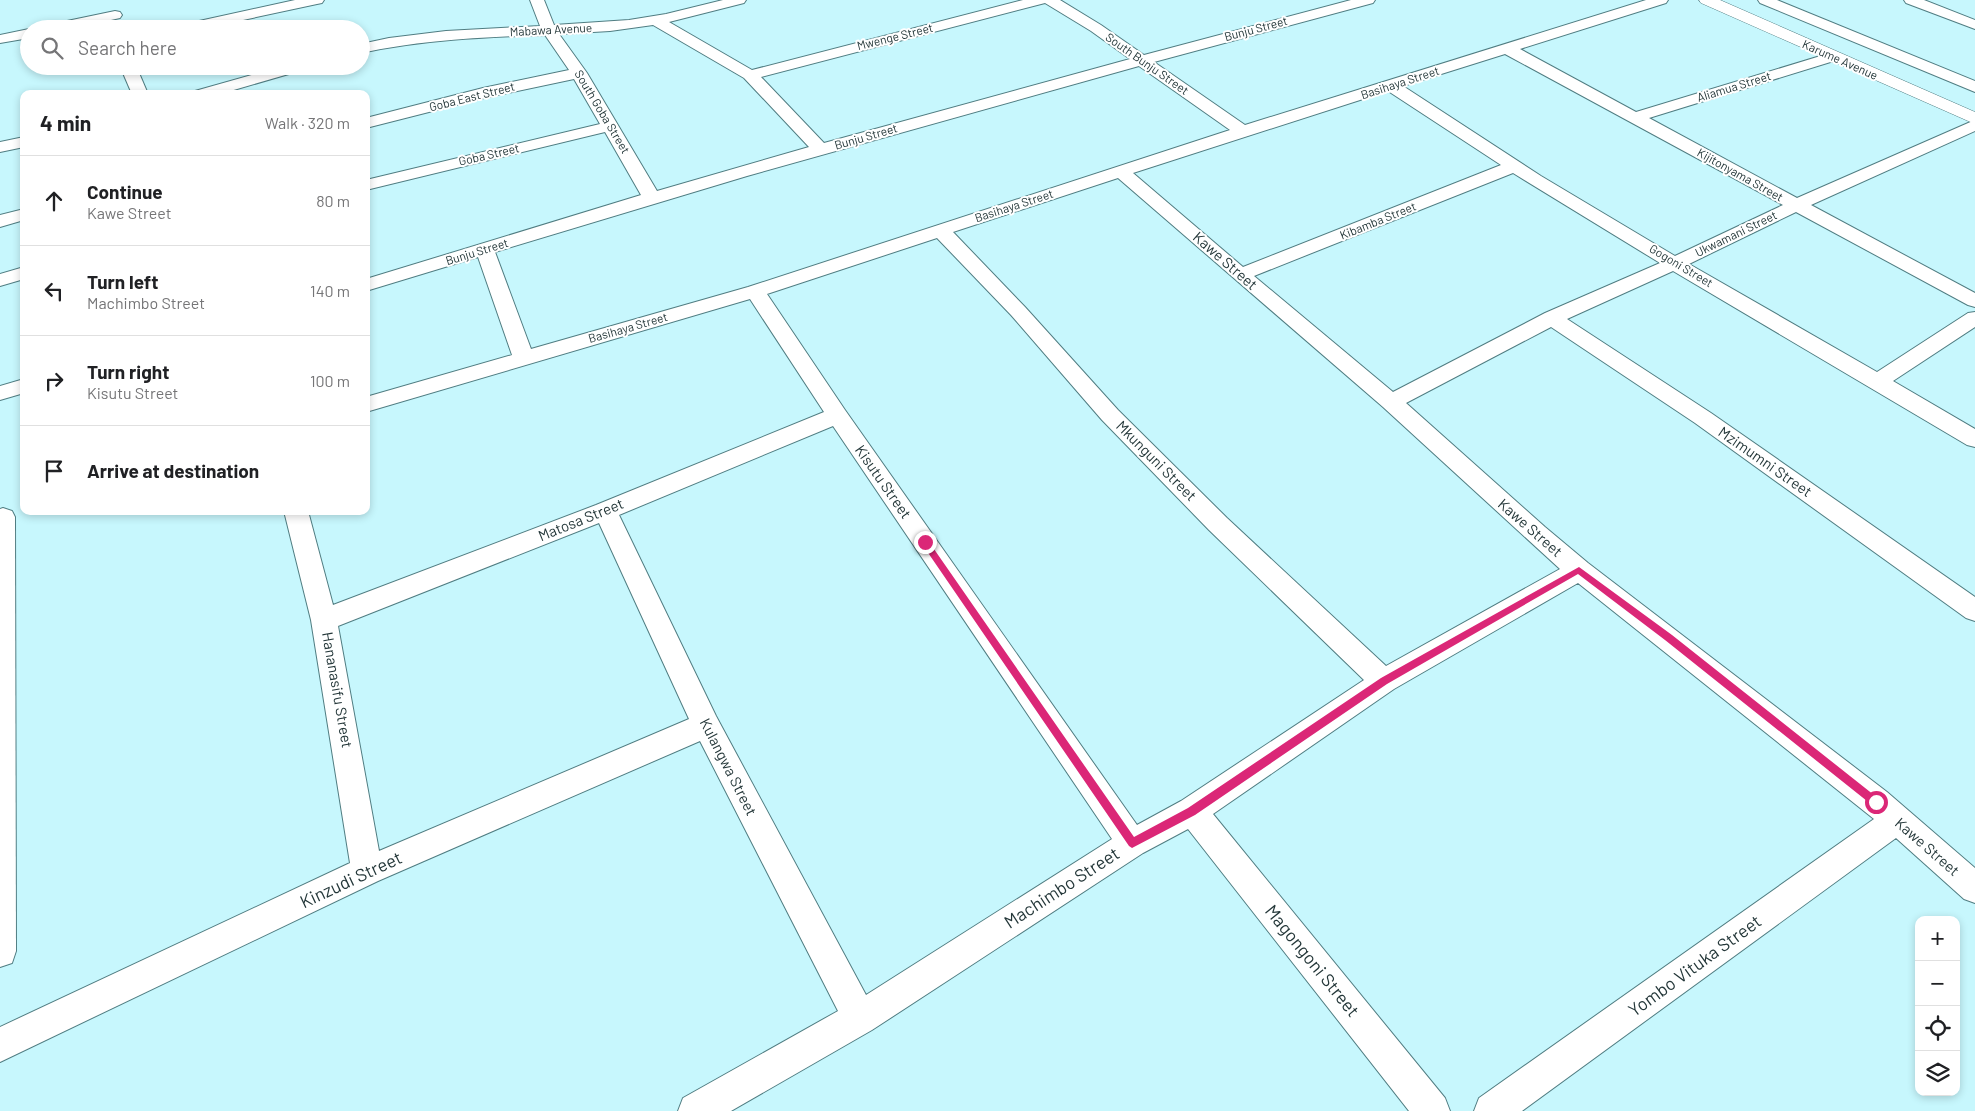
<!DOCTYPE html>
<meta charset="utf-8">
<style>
body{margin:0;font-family:Barlow,sans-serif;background:#f6f6f6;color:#202124}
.controls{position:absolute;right:15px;bottom:15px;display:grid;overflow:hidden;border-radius:10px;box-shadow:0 2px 8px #0003}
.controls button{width:45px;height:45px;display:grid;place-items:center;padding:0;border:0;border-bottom:1px solid #e0e0e0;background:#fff;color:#202124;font:25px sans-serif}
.stop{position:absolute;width:15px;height:15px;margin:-11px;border:4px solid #db2777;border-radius:50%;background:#fff}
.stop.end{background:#db2777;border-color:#fff;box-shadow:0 1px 5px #0008}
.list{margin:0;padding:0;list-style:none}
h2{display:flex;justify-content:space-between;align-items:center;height:65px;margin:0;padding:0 20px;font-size:21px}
h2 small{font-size:16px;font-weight:400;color:#757577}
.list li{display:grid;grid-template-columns:32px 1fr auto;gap:15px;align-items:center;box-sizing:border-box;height:90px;padding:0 20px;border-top:1px solid #e0e0e0}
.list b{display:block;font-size:19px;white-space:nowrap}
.list p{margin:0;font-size:16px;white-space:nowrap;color:#757577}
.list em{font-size:16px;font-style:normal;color:#757577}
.icon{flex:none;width:28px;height:28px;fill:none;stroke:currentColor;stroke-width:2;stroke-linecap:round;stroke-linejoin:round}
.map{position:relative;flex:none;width:1975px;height:1111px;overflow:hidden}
.search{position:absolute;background:#fff;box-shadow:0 2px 8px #0003;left:20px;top:20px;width:350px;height:55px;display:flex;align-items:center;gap:12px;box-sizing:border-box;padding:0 18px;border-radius:28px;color:#757577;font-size:19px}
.panel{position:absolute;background:#fff;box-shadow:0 2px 8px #0003;left:20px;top:90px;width:350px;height:425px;border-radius:10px}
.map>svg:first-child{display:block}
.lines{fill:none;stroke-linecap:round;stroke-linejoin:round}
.minor-casing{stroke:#507d82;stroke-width:2}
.major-casing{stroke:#507d82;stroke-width:1}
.minor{fill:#fff;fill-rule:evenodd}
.major{fill:#fff;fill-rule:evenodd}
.route{fill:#db2777}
.labels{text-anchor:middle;stroke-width:4;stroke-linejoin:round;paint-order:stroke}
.far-street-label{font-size:12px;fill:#243739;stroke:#fff}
.street-label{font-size:15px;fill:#243739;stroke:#fff}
.near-street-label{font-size:18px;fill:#243739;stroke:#fff}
</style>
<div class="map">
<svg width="1975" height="1111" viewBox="0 0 1975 1111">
<rect width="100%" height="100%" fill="#c7f7fd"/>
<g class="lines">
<g class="minor-casing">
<g id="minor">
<path d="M295 0H324L322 3 317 4 201 29H174L181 25Z"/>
<path d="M530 0H544L554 25 629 20 666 14 723 0H746L744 3 669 22 752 70 1023 0H1060L1101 25 1144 55 1351 0H1375L1373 3 1154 62 1245 125 1646 0H1668L1666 3 1520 49 1636 112 1827 54H1837L1840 57 1837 60 1649 118 1797 198 1975 120V131L1811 205 1975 293V307L1968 305 1796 212 1689 264 1877 372 1968 313 1975 312V327L1893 381 1975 429V447L1967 445 1673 271 1567 319 1711 413 1975 597V621L1966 618 1695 423 1551 327 1406 403 1545 527 1588 563 1887 792 1975 868V903L1964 899 1896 838 1522 1111H1474L1479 1098 1874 819 1578 583 1394 689 1213 814 1445 1098 1450 1111H1409L1188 829 1143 853 872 1030 731 1111H678L683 1098 838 1011 700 741 378 881 0 1062V1027L350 863 311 620 284 511H308L333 605 596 505 824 412 750 299 366 412V397L512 355 478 257 366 291V279L641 195 605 132 366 190V180L600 124 574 79 484 98 366 128V118L483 88 569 70 545 35C483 37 422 40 361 53V44L389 38 446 31 540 26ZM1045 3 1091 31 1130 59 824 143 761 77ZM653 25 744 78 809 147 657 191 587 73 559 34 610 31ZM1505 54 1783 205 1675 256 1541 176 1403 86ZM1139 66 1230 130 748 287 531 349 495 252 747 176ZM1388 91 1501 165 1243 267 1133 173ZM1513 173 1660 263 1545 313 1393 392 1254 276ZM1118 178 1383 407 1560 569 1386 666 1227 518 1118 410 1025 307 953 232ZM937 238 1011 315 1102 420 1209 530 1364 680 1181 801 1137 825 845 410 767 294ZM833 426 1112 839 866 995 716 716 619 515ZM599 523 689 719 379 851 338 626Z"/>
<path d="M1758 0H1777L1975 81V92L1760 3Z"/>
<path d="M1904 0H1924L1975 20V29L1906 3Z"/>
<path d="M115 11 120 12 122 15 120 18 70 29H41L48 25Z"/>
<path d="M29 29V38L0 43V35Z"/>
<path d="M120 66H136L148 94H132Z"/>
<path d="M283 66H309L306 69 220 94H193L195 91Z"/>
<path d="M24 137V147L0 152V142Z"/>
<path d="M24 209V220L0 227V215Z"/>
<path d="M24 267V279L0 286V274Z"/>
<path d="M24 379V393L0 400V386Z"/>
<path d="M3 508 12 511 15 517 16 951 12 963 0 967V509Z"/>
</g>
</g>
<g class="major-casing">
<path id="major" d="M1699 0H1720L1975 112V124L1701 3Z"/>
</g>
<use href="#minor" class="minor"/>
<use href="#major" class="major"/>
</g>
<path class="route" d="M922 539H927L1134 837 1188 808 1381 678 1579 567 1672 635 1879 799 1881 802 1876 807 1872 805 1665 640 1578 574 1387 684 1195 815 1132 848 1129 846 922 544Z"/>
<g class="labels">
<g class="far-street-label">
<text transform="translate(1256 29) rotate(-15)" y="4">Bunju Street</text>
<text transform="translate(551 30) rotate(-3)" y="4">Mabawa Avenue</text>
<text transform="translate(895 37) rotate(-14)" y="4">Mwenge Street</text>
<text transform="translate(1840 60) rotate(24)" y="4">Karume Avenue</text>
<text transform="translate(1147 64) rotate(35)" y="4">South Bunju Street</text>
<text transform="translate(1400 83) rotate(-18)" y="4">Basihaya Street</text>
<text transform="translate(1734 87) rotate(-17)" y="4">Aliamua Street</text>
<text transform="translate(472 97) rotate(-14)" y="4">Goba East Street</text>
<text transform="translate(602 112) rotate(59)" y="4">South Goba Street</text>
<text transform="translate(866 137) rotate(-16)" y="4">Bunju Street</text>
<text transform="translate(489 155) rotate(-13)" y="4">Goba Street</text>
<text transform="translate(1740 175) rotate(29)" y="4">Kijitonyama Street</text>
<text transform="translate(1014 206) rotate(-18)" y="4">Basihaya Street</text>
<text transform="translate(1378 221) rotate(-22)" y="4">Kibamba Street</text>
<text transform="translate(1736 234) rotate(-26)" y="4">Ukwamani Street</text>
<text transform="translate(477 252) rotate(-17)" y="4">Bunju Street</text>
<text transform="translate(1681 266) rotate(31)" y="4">Gogoni Street</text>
<text transform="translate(628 328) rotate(-16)" y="4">Basihaya Street</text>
</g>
<g class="street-label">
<text transform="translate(1225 261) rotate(41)" y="5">Kawe Street</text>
<text transform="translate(1156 461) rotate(45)" y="5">Mkunguni Street</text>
<text transform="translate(1765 462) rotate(35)" y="5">Mzimumni Street</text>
<text transform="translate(883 482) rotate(55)" y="5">Kisutu Street</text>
<text transform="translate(581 520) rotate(-22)" y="5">Matosa Street</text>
<text transform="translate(1530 528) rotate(41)" y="5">Kawe Street</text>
<text transform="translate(337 690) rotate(80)" y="5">Hananasifu Street</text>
<text transform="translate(728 767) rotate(63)" y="5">Kulangwa Street</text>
<text transform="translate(1927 847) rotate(41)" y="5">Kawe Street</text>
</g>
<g class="near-street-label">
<text transform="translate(351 880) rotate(-25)" y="6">Kinzudi Street</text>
<text transform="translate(1062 888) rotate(-33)" y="6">Machimbo Street</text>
<text transform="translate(1312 961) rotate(51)" y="6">Magongoni Street</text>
<text transform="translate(1695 966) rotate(-36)" y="6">Yombo Vituka Street</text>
</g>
</g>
</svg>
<div class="controls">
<button>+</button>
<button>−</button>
<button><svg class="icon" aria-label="locate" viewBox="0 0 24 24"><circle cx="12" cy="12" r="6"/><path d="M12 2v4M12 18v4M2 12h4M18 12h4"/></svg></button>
<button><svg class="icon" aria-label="layers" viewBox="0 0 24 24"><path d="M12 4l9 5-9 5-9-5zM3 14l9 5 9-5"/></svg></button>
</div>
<div class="stop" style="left:1876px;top:802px"></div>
<div class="stop end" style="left:925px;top:542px"></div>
<div class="search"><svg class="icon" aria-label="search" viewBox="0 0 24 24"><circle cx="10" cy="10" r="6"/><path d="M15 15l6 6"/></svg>Search here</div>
<section class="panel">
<h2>4 min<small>Walk · 320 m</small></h2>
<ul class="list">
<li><svg class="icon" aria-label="ahead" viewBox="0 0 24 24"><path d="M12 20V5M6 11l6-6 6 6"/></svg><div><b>Continue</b><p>Kawe Street</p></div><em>80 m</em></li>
<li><svg class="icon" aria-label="left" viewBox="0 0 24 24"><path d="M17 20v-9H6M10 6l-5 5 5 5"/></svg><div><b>Turn left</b><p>Machimbo Street</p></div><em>140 m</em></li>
<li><svg class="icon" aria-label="right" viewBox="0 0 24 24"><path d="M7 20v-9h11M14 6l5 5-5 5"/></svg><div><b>Turn right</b><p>Kisutu Street</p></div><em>100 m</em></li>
<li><svg class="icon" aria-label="arrive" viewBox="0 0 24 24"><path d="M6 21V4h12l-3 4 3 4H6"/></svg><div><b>Arrive at destination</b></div></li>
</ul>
</section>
</div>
